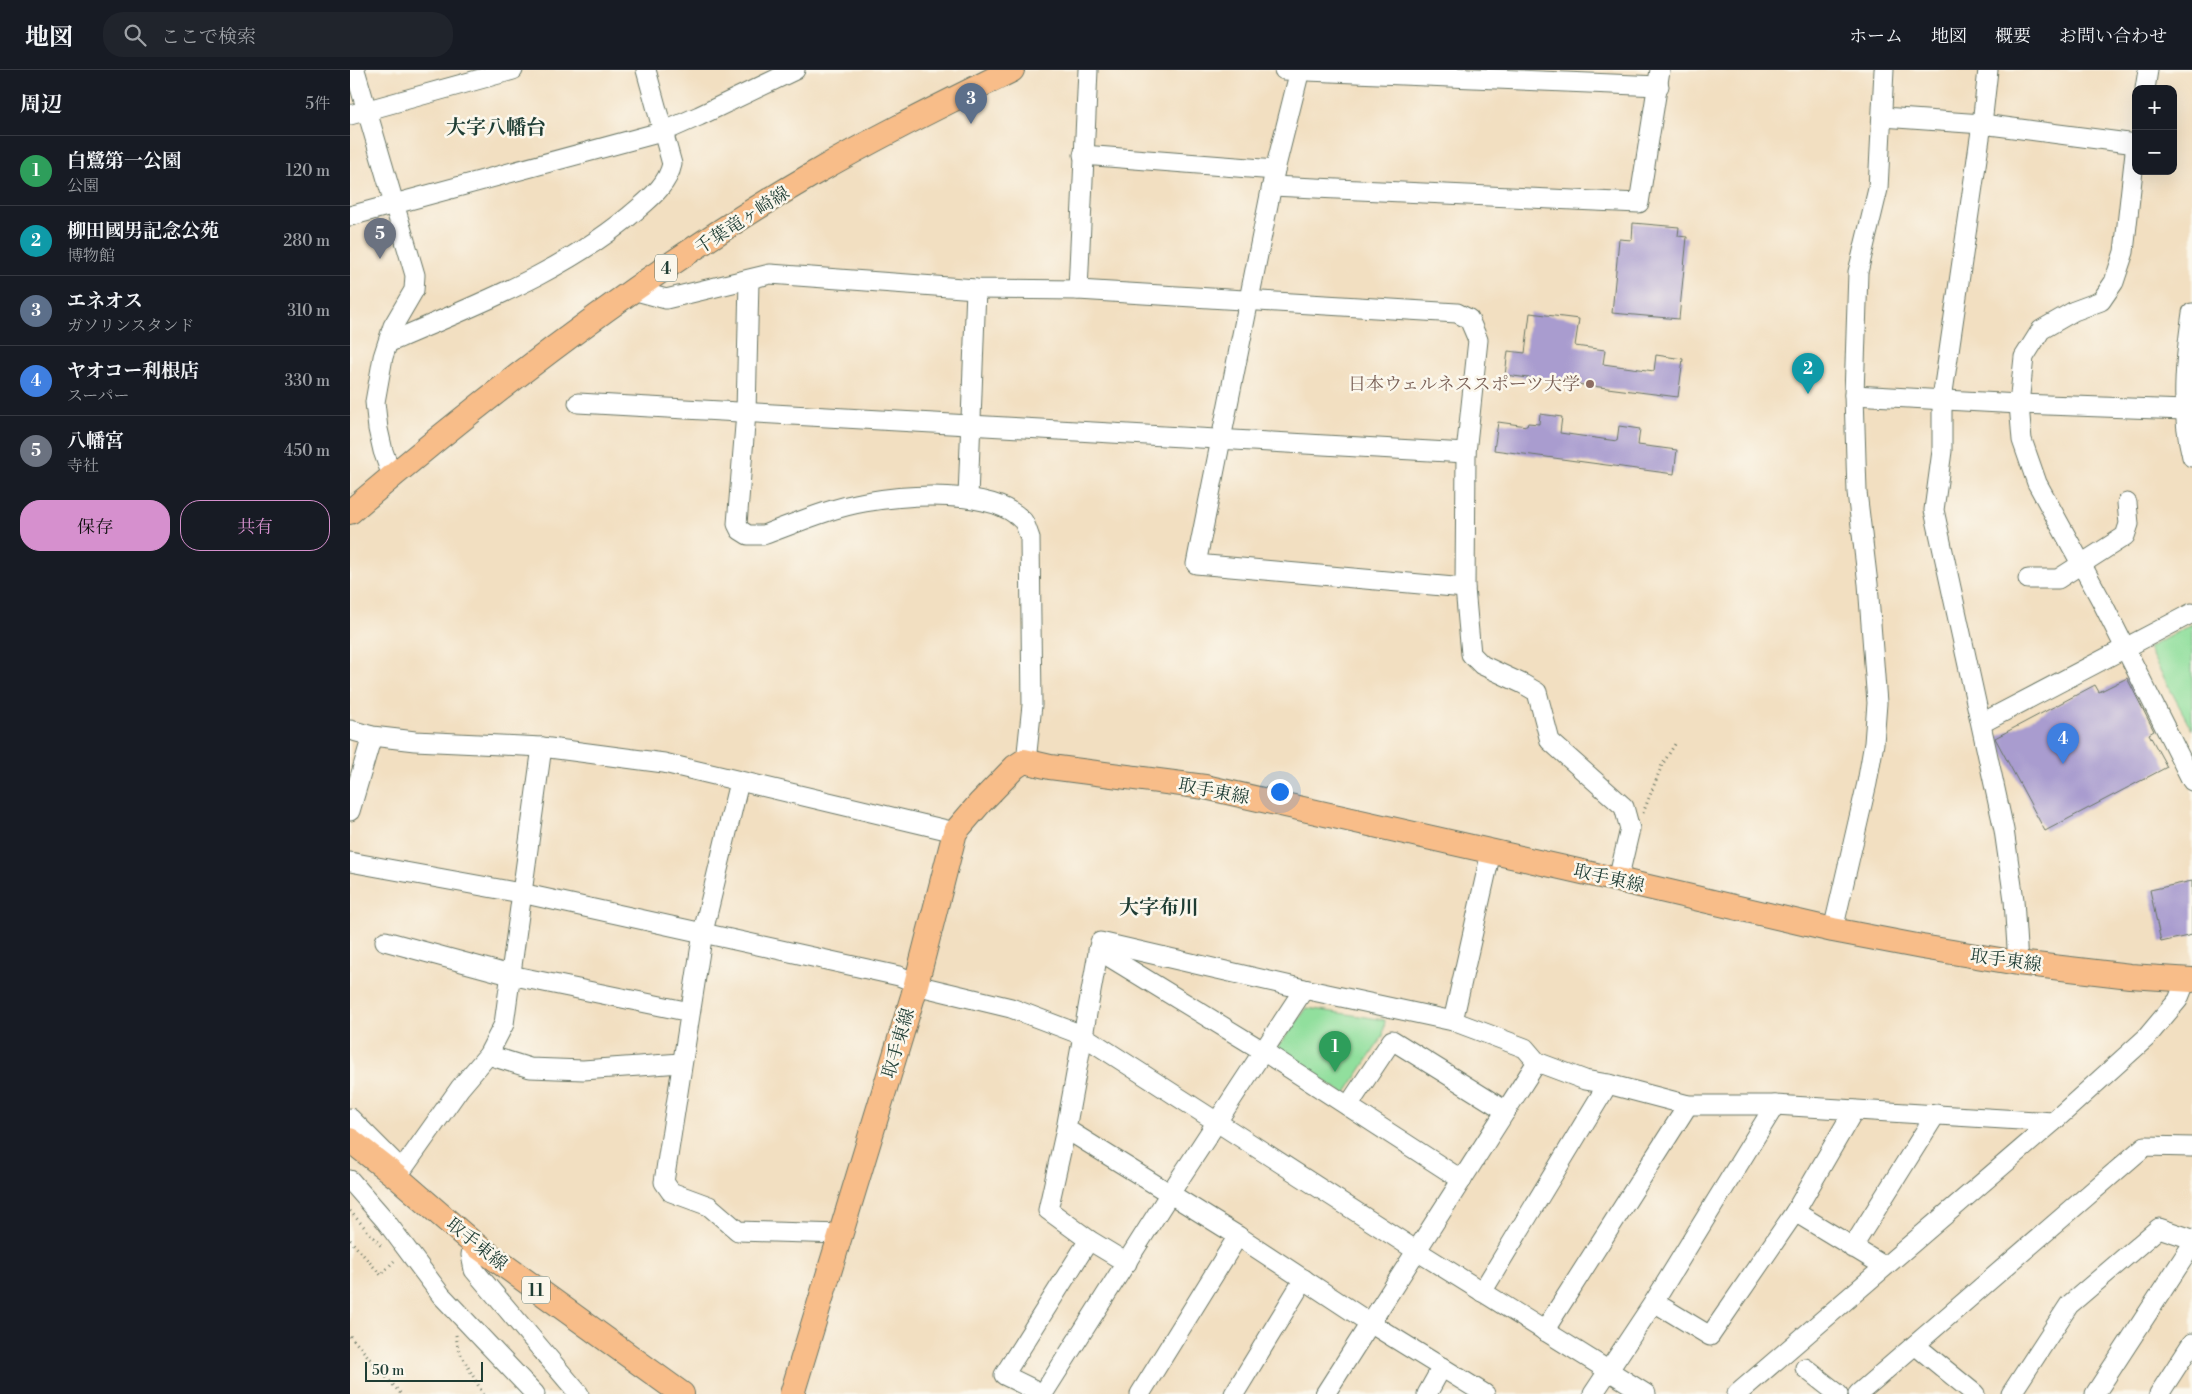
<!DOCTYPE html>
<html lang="ja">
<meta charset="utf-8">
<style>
body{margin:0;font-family:"Libre Bodoni","Noto Serif JP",serif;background:#20242c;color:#f1f3f6}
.controls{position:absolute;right:15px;top:15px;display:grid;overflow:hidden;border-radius:10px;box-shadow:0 5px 20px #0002}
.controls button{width:45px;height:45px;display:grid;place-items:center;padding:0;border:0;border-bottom:1px solid #363941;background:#171b24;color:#f1f3f6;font:25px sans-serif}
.scale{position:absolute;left:15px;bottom:12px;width:118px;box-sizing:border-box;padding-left:5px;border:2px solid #1f3d34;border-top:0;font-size:14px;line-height:18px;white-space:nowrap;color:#1f3d34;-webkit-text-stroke:4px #fbf7ec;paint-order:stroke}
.you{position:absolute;left:929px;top:721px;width:18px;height:18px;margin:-12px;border:4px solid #fff;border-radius:50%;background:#1a73e8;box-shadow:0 0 0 8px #1a73e833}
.badge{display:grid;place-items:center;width:32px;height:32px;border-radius:50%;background:#d690ce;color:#fff;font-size:16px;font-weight:700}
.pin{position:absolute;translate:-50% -41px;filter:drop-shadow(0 1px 2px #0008)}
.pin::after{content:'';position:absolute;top:26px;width:18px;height:15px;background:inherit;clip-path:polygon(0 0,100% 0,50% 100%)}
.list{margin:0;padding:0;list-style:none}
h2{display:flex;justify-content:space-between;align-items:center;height:65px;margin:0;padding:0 20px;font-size:21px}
h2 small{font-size:16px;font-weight:400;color:#9ea1a6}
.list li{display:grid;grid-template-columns:32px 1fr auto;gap:15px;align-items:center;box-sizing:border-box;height:70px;padding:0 20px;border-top:1px solid #363941}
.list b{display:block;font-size:19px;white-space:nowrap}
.list p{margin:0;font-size:16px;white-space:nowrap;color:#9ea1a6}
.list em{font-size:16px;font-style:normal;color:#9ea1a6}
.actions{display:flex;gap:10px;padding:15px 20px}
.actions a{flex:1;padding:11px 0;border:1px solid #d690ce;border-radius:20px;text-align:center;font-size:18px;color:#d690ce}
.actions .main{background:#d690ce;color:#111}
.icon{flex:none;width:28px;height:28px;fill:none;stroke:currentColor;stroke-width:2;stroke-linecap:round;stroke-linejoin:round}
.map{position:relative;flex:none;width:1842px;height:1324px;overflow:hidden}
header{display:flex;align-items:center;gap:30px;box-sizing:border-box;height:70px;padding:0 25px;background:#171b24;border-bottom:1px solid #363941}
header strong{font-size:24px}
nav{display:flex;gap:28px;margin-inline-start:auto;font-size:18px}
.search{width:350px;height:45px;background:#20242c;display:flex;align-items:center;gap:12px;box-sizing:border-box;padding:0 18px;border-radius:20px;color:#9ea1a6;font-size:19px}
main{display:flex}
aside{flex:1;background:#171b24}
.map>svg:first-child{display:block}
.green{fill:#91df9d;stroke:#588e68}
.building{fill:#a99ccf}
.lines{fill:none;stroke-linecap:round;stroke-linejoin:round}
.minor-casing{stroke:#697665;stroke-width:21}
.major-casing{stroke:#697665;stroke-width:26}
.path{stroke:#697665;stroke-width:3;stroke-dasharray:1 4;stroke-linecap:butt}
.minor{stroke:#fff;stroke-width:19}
.major{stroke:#f8bd89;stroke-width:24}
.education-dot{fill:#8d6e63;stroke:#fbf7ec;stroke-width:2}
.labels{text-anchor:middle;stroke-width:5;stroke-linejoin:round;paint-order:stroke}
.shield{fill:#fbf7ec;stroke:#61756b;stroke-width:1}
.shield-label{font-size:16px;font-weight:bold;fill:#1f3d34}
.street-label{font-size:18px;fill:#1f3d34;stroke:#fbf7ec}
.education-label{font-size:18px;fill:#785e54;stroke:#fbf7ec;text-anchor:end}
.quarter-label{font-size:20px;font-weight:bold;fill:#1f3d34;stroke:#fbf7ec}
</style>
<header>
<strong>地図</strong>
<div class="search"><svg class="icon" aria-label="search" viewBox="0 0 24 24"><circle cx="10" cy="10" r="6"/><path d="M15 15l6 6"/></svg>ここで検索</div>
<nav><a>ホーム</a><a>地図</a><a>概要</a><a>お問い合わせ</a></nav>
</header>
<main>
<aside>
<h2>周辺<small>5件</small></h2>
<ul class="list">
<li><span class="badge" style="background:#2e9e5b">1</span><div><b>白鷺第一公園</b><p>公園</p></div><em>120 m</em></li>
<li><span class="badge" style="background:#0f9aa8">2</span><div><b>柳田國男記念公苑</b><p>博物館</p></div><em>280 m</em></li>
<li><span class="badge" style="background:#5c6f8a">3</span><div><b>エネオス</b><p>ガソリンスタンド</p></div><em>310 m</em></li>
<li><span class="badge" style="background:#3f7fe0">4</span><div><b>ヤオコー利根店</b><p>スーパー</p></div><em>330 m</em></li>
<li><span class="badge" style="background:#6b7280">5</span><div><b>八幡宮</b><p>寺社</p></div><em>450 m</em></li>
</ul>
<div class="actions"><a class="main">保存</a><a>共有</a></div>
</aside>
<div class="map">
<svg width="1842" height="1324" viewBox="0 0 1842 1324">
<rect width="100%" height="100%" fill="#fbf7ec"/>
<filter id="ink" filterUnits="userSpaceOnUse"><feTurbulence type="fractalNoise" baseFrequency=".02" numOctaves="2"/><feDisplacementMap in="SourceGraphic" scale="10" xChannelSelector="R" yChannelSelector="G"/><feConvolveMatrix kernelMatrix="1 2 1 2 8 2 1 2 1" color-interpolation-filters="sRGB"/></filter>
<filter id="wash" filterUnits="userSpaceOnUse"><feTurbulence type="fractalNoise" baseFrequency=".0096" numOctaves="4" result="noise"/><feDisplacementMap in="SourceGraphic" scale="20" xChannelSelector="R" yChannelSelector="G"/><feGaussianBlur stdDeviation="1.12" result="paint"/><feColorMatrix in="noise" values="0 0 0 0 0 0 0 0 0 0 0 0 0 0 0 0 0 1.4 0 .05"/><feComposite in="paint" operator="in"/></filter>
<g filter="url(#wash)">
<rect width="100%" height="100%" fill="#f2dfc1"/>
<g class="green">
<path d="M1842 554V660L1798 578Z"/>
<path d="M957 938 1035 950 1033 966 995 1024 926 980Z"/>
</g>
<g id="blocks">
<g class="building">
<path d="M1283 153 1329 157 1328 166 1337 167 1329 249 1262 243 1269 169 1282 170Z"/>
<path d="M1180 243 1229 249 1225 276 1255 280 1253 294 1304 301 1306 285 1333 289 1328 327 1155 305 1158 281 1175 283Z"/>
<path d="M1190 344 1212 347 1210 363 1267 371 1269 356 1290 359 1288 375 1327 380 1324 404 1144 380 1148 352 1177 356 1178 353 1189 354Z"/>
<path d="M1777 608 1804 661 1799 664 1817 697 1695 761 1645 668 1745 615 1749 622Z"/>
<path d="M1842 811V865L1811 872 1800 820Z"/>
</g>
</g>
</g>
<g filter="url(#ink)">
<use href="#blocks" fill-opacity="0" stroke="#697665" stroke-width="1"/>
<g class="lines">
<g class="minor-casing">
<g id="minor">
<path d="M5 0 65 205 64 220 43 256 33 287 25 332 28 359 33 381 42 406"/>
<path d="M934 0 1309 16"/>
<path d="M950 0 925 100 846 494 1115 518"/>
<path d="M1638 0 1632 54 1592 329V381L1584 440 1654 760 1664 830 1668 893"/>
<path d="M1795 19 1798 0"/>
<path d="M0 45 163 0"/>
<path d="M1533 47 1632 54 1786 74"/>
<path d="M1786 73 1774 182 1764 212 1751 231 1724 241 1691 260 1674 287 1669 334 1672 370 1687 413 1751 530 1842 711"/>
<path d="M733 85 925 100"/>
<path d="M922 116 1289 133 1310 0"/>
<path d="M0 146 315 61 349 46 445 0"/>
<path d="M399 210 396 343 387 454 390 460 398 465H413C446 453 480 438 515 432 556 425 643 418 673 451 676 455 678 463 680 468L682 635 677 682 674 691"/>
<path d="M283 220 316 229 420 204 626 219 728 220 1107 243 1119 249 1128 270 1116 383 1115 518 1121 584 1132 595 1173 614 1187 622 1200 671 1274 737 1280 759 1268 810"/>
<path d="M728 220 738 0"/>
<path d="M1842 243C1835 291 1830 339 1842 387"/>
<path d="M38 273C125 235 216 202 289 138 303 126 318 113 322 94L296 0"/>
<path d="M1504 325 1669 334 1835 340 1842 337"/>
<path d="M228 333 1116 383"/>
<path d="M618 427 626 219"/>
<path d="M1678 509H1708L1775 466 1779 454 1777 433"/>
<path d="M1632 653 1842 543"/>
<path d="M0 660 22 666 65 671 192 677 314 693 605 762"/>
<path d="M389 712 353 862 314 1112 321 1122 359 1136 388 1161 492 1164"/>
<path d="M0 741 22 666"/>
<path d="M0 792 171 823 549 906 578 918 661 938 732 965 1067 1181 1296 1324"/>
<path d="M1483 860 1517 713 1524 673 1527 633 1518 514 1507 422 1504 325 1508 202 1528 119 1534 0"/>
<path d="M35 871 160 905 340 942"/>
<path d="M748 880 913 981 1112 1110"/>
<path d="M1103 951 1141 782"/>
<path d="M138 985 180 998 233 1000 331 993"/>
<path d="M998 1036 1042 970 1156 1041"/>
<path d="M0 1048 44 1092 46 1101"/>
<path d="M716 1059 888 1166 1020 1253 1135 1324"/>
<path d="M47 1107 110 1018 138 985 154 954 192 677"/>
<path d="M0 1110 35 1150 91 1225 185 1324"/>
<path d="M1445 1142 1534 1196"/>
<path d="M123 1173 121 1185 124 1200 229 1324"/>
<path d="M1502 1178 1586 1044"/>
<path d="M777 1193 739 1170 698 1140 716 1059 750 872 954 919 1103 951 1175 978 1187 992 1235 1010 1258 1014 1338 1035H1425L1703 1052"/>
<path d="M1132 1222 1258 1014"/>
<path d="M1304 1232 1360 1266 1445 1142 1504 1040"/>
<path d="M1194 1261 1338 1035"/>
<path d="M1565 1275 1625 1324"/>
<path d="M1455 1298 1488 1324"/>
<path d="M693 1324 819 1125 954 919"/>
<path d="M693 1324 654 1305 739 1170"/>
<path d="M790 1324 888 1166"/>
<path d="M884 1324 954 1209"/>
<path d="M975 1324 1187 992"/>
<path d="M1077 1324 1092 1297"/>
<path d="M1243 1324 1304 1232 1425 1035"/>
<path d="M1387 1324 1703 1052 1796 968 1828 930 1836 910"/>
<path d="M1508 1324 1795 1076 1842 1077"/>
<path d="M1661 1324 1719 1235 1809 1158 1842 1169"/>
<path d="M1745 1324 1842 1175"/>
<path d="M1809 1324 1842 1273"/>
</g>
</g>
<g class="major-casing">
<g id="major">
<path d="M0 442C143 320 300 199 463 104 528 66 596 33 662 0"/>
<path d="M0 1070 47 1107 123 1173 332 1324"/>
<path d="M442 1324 563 926 605 762 630 733 665 697 674 691 700 697 855 717 1268 810 1483 860 1572 877 1668 893 1780 906 1842 910"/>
</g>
</g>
<g class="path">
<path d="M1293 743 1312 695 1327 671"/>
<path d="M0 1141 32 1177"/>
<path d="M0 1170 31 1205 44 1191"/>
<path d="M106 1265 108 1279 133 1324"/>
<path d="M0 1266 51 1324"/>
</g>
<use href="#minor" class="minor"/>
<use href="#major" class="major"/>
</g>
</g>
<circle class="education-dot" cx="1240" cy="314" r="5"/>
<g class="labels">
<g class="shield">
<rect x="305" y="184.5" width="22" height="27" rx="4"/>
<rect x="172" y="1206.5" width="28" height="27" rx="4"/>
</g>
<g class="shield-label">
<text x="316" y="204">4</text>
<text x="186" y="1226">11</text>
</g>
<g class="street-label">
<text transform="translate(392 150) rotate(-33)" y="6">千葉竜ヶ崎線</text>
<text transform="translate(864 721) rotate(11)" y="6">取手東線</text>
<text transform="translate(1259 808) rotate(13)" y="6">取手東線</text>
<text transform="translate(1656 890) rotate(8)" y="6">取手東線</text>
<text transform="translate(548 973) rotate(-73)" y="6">取手東線</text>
<text transform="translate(127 1174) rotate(39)" y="6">取手東線</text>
</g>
<g class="education-label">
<text x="1230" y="320">日本ウェルネススポーツ大学</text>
</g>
<g class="quarter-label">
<text x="146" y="64">大字八幡台</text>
<text x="809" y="844">大字布川</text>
</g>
</g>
</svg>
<div class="controls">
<button>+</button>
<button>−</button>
</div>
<div class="scale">50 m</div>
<div class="you"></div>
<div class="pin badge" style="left:985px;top:1002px;background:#2e9e5b">1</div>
<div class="pin badge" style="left:1458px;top:324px;background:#0f9aa8">2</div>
<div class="pin badge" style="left:621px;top:54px;background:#5c6f8a">3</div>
<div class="pin badge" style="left:1713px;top:694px;background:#3f7fe0">4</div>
<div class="pin badge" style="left:30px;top:189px;background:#6b7280">5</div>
</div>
</main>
